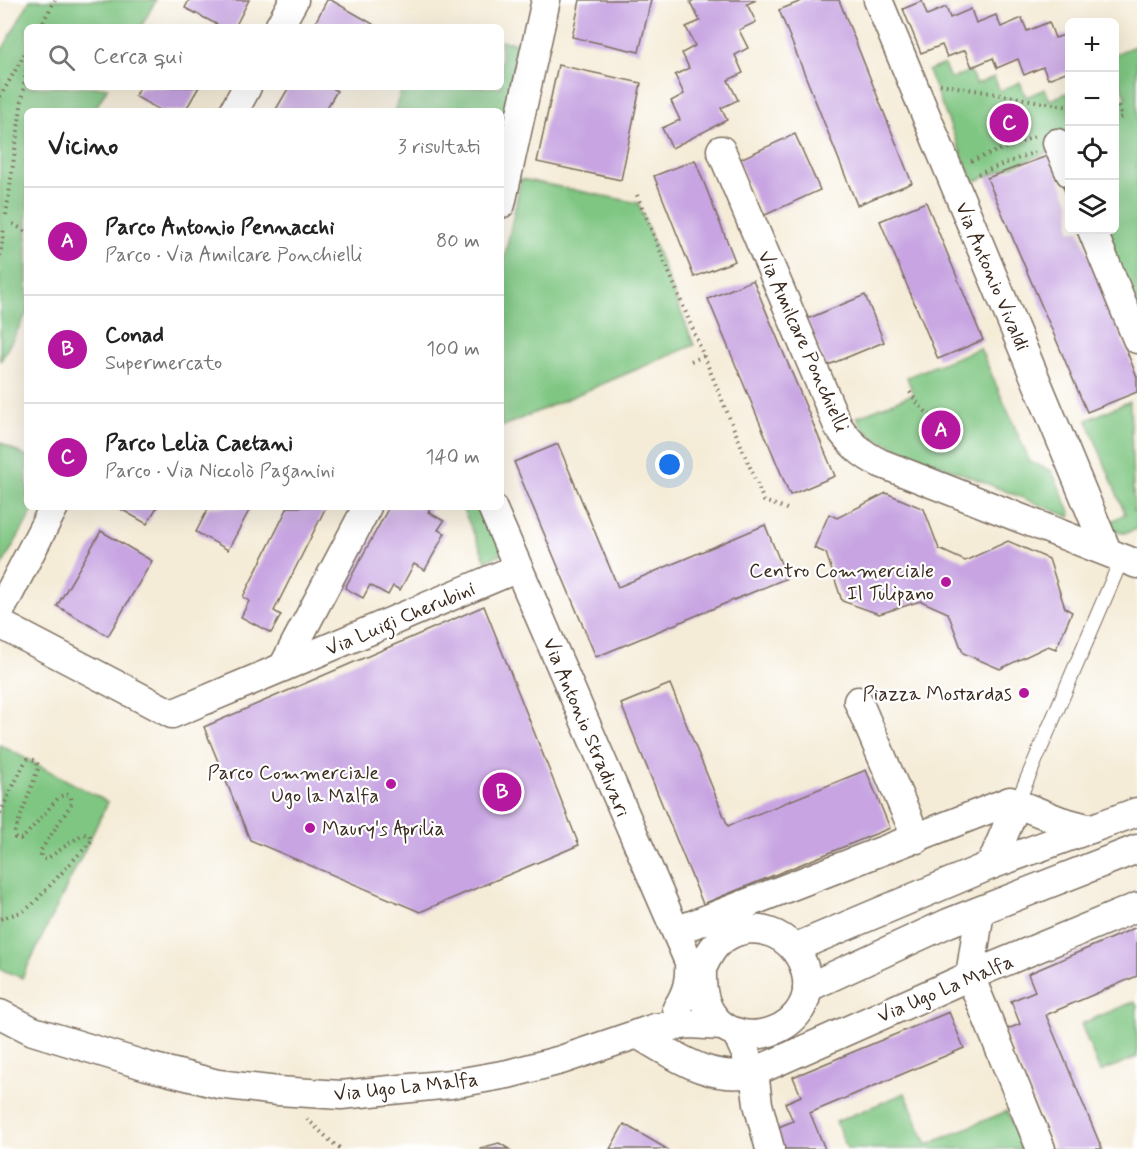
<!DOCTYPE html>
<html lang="it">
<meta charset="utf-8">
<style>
body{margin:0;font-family:Mynerve,sans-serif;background:#f2f2f2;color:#222}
.controls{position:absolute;right:18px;top:18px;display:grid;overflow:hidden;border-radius:9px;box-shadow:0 6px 24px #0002}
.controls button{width:54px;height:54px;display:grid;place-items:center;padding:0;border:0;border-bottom:2px solid #e0e0e0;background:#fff;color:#222;font:30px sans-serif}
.you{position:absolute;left:670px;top:465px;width:21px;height:21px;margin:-15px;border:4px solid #fff;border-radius:50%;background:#1a73e8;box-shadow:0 0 0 9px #1a73e833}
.badge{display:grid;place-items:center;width:39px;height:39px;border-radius:50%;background:#b5179e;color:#fff;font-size:20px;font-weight:700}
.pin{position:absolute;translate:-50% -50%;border:3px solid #fff;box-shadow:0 2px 6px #0006}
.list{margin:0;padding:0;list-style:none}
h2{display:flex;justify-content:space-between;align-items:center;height:78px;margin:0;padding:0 24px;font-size:26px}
h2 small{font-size:20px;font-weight:400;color:#767676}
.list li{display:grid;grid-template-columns:39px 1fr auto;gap:18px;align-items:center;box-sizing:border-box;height:108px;padding:0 24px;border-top:2px solid #e0e0e0}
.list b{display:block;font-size:22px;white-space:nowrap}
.list p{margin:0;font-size:20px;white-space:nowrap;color:#767676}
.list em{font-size:20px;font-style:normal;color:#767676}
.icon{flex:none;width:33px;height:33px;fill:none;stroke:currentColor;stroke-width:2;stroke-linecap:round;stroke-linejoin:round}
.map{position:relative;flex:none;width:1137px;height:1149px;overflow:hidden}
.search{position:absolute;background:#fff;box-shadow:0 6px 24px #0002;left:24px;top:24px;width:480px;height:66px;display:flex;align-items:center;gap:15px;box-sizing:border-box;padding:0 21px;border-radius:9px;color:#767676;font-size:22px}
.panel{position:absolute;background:#fff;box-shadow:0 6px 24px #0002;left:24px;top:108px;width:480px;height:402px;border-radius:9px}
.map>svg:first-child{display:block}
.green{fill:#7fc682;stroke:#5d7850;stroke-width:1.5}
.building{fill:#c8a5e2}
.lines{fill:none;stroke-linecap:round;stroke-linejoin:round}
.lane-casing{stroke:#7c6e5f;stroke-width:16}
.street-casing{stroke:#7c6e5f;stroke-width:31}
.path{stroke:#7c6e5f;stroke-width:4;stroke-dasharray:1.5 4.5;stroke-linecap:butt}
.lane{stroke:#fff;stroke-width:14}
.street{stroke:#fff;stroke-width:28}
.poi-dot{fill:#b5179e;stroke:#fff;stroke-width:2}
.labels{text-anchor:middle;stroke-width:4.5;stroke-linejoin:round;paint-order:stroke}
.street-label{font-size:20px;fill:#3b2a1e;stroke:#fff}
.poi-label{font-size:20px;fill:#3b2a1e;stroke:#fff;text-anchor:end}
</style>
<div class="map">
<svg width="1137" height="1149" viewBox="0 0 1137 1149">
<rect width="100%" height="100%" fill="#fff"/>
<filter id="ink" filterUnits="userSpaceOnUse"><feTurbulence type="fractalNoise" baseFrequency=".0167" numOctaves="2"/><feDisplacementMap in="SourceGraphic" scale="12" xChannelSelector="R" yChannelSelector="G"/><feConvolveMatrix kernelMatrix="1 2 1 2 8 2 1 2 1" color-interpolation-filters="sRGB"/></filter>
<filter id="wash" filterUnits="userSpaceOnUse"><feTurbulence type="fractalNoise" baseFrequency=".008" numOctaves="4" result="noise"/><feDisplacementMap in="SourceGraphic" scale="24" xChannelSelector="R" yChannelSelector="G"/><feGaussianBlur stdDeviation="1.35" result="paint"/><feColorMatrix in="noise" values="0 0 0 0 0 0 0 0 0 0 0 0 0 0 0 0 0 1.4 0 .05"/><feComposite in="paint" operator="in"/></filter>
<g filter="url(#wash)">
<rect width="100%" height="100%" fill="#f5ecd8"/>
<g class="green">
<path d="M30 0H156L141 27H27V87H108L94 111H27V313L0 362V54Z"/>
<path d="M501 41 522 44 501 143V111H394L403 87H501Z"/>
<path d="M1137 45V316L1101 230H1114L1115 103 1126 98 1115 69V54Z"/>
<path d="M944 64 950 79 970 71 976 84 994 77 1000 91 1020 82 1026 97 1045 89 1050 100 1069 92V152L1066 145 973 182 928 71Z"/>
<path d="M521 179 638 203 694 345 501 427V274Z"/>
<path d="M980 348 1030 462 1052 471 1071 514 1070 517 876 439 862 427 857 417 913 394 907 377Z"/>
<path d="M1130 401 1134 511H1137V529C1124 535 1116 535 1108 523L1125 514 1087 420Z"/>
<path d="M0 442 27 457V507H35L0 569Z"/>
<path d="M462 507H483L503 553 486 561Z"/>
<path d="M0 745 108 802 22 978 0 969Z"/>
<path d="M1135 1001 1137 1006V1057L1100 1072 1081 1024Z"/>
<path d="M905 1093 927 1145 1007 1111 1023 1149H847L836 1122Z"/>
</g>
<g id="blocks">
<g class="building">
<path d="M189 0H249L235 27H222L185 8Z"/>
<path d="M327 0H331L373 24 372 27H313Z"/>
<path d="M580 0H651L639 52 572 37Z"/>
<path d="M694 0H756L747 4 756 22 739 30 748 48 735 55 743 73 728 80 738 100 721 108 727 120 672 148 662 128 680 120 671 101 684 94 675 75 689 68 682 53 695 46 686 27 700 21 690 2Z"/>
<path d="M804 0H839L912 183 857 205 779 10Z"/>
<path d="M922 1 927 15 946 7 950 18 971 9 976 23 996 15 1001 27 1022 18 1027 31 1049 22 1055 38 1070 33V80L1066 72 1048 79 1043 67 1024 75 1018 59 997 68 993 58 972 67 965 50 947 57 942 45 921 53 903 9Z"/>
<path d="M558 65 641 83 621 180 537 162Z"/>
<path d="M140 87H199L185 111H161L135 96Z"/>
<path d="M289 87H331L337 91 325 111H275Z"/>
<path d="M795 134 820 190 763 216 738 160Z"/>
<path d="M1050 155 1070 204V230H1079L1137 377V392L1087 412 987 178Z"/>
<path d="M695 160 735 261 694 277 654 176Z"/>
<path d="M926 202 983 340 938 359 880 221Z"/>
<path d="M753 280 835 476 790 495 708 299Z"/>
<path d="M865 295 884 342 826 366 807 319Z"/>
<path d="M558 444 618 587 765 525 787 578 596 657 514 462Z"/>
<path d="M886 493 924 509 939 549 965 561 1008 541 1049 559 1065 608 1072 612 1056 649 1048 646 1000 669 963 653 948 613 921 601 879 614 842 601 826 553 814 548 829 514 837 518Z"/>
<path d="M117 507H157L147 524Z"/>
<path d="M209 507H251L228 550 196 532Z"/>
<path d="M288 507H326L274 611 281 615 271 633 241 617 249 601 243 597Z"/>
<path d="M389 507H431L428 512 444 521 438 530 445 533 425 570 414 564 400 590 393 586 388 595 370 585 363 598 345 588Z"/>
<path d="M101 531 152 561 108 636 57 606Z"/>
<path d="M484 606 579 845 420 912 250 840 204 727Z"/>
<path d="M670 684 728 826 866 770 890 828 703 904 621 704Z"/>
<path d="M1137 927V976L1046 1015 1102 1149H1055L1005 1030 1020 1024 1011 1001 1035 991 1028 974Z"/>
<path d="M949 1012 964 1048 810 1113 825 1149H782L774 1129 793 1121 785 1103 801 1096 793 1077Z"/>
<path d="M624 1124 667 1149H610Z"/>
<path d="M499 1143 509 1149H480V1148Z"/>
</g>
</g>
</g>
<g filter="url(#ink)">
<use href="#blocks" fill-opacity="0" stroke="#7c6e5f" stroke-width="1.5"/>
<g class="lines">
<g class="lane-casing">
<path id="lane" d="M1017 803 1122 558"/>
</g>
<g class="street-casing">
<g id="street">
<path d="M878 0 1107 551"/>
<path d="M279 27 294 0"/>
<path d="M234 111 247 87"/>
<path d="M1057 143 1070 173"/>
<path d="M721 150 838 426C850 443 861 454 880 463L1137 564"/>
<path d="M501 204 546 0"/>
<path d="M1092 230 1137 339"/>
<path d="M492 507 689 962C690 980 687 993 677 1008"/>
<path d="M0 611 54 507"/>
<path d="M0 624 172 714 518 568"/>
<path d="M283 667 367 507"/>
<path d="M858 701 917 839"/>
<path d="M991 865 1017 803"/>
<path d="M980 911 970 976 1041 1149"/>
<path d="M676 931 1010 801 1061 821 1091 829"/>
<path d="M794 948 991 865 1137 812"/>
<path d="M807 988 948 923 1137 849"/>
<path d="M692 991C700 976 705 955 718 943 749 915 795 933 805 970 826 1040 699 1070 702 973"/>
<path d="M0 1014 33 1031 147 1066 218 1084 278 1091 341 1095 451 1084 508 1074 561 1060 655 1028 690 1024 723 1026"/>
<path d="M736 1032 754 1072 970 976 1137 907"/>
<path d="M637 1034C674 1055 710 1083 754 1072L758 1104 770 1149"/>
</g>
</g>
<g class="path">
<path d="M40 27 55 0"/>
<path d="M940 84 1070 107"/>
<path d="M0 97 27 50"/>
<path d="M1114 105 1117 104 1122 117 1114 120"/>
<path d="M1009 137 1012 145"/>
<path d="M971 161 1034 137"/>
<path d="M978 174 1035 152"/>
<path d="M637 195 764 501 787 509"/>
<path d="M6 215 27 64"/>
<path d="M13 224 27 232"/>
<path d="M0 256 4 228"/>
<path d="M691 361 704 356"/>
<path d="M910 392C923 413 934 419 956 429"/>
<path d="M0 813 25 762 28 759 35 760 38 765V769L15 832V838L21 839 24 837 59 797 66 794 71 797 72 803 41 850V857L45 859 48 858 83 834 90 835 91 841 33 904 24 911 0 919"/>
<path d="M307 1119 335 1145 342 1149"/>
</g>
<use href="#lane" class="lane"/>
<use href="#street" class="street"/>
</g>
</g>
<g class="poi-dot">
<circle cx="946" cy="582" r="6"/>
<circle cx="1024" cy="693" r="6"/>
<circle cx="391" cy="784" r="6"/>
<circle cx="310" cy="828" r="6"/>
</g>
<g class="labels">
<g class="street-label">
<text transform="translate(993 276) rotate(67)" y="7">Via Antonio Vivaldi</text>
<text transform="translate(804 341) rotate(66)" y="7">Via Amilcare Ponchielli</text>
<text transform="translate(400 618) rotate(-23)" y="7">Via Luigi Cherubini</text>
<text transform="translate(587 727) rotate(67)" y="7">Via Antonio Stradivari</text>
<text transform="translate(945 988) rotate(-23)" y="7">Via Ugo La Malfa</text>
<text transform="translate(406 1086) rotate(-6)" y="7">Via Ugo La Malfa</text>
</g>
<g class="poi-label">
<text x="934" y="577">Centro Commerciale<tspan x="934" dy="23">Il Tulipano</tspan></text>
<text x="1012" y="700">Piazza Mostardas</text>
<text x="379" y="779">Parco Commerciale<tspan x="379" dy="23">Ugo la Malfa</tspan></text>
<text x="322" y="835" text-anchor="start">Maury's Aprilia</text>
</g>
</g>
</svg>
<div class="controls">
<button>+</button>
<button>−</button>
<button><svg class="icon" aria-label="locate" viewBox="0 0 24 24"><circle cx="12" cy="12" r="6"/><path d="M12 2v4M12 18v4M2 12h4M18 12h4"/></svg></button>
<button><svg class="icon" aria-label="layers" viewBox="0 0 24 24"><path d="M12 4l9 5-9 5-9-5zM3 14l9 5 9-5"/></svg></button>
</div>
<div class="you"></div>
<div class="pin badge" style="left:941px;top:430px">A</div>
<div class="pin badge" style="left:502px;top:792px">B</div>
<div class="pin badge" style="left:1009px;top:123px">C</div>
<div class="search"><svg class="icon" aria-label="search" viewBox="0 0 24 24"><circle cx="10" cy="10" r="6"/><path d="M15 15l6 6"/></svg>Cerca qui</div>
<section class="panel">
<h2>Vicino<small>3 risultati</small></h2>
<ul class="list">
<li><span class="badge">A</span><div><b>Parco Antonio Pennacchi</b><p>Parco · Via Amilcare Ponchielli</p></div><em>80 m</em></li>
<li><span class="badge">B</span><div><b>Conad</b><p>Supermercato</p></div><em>100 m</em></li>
<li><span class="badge">C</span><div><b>Parco Lelia Caetani</b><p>Parco · Via Niccolò Paganini</p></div><em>140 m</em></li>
</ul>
</section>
</div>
